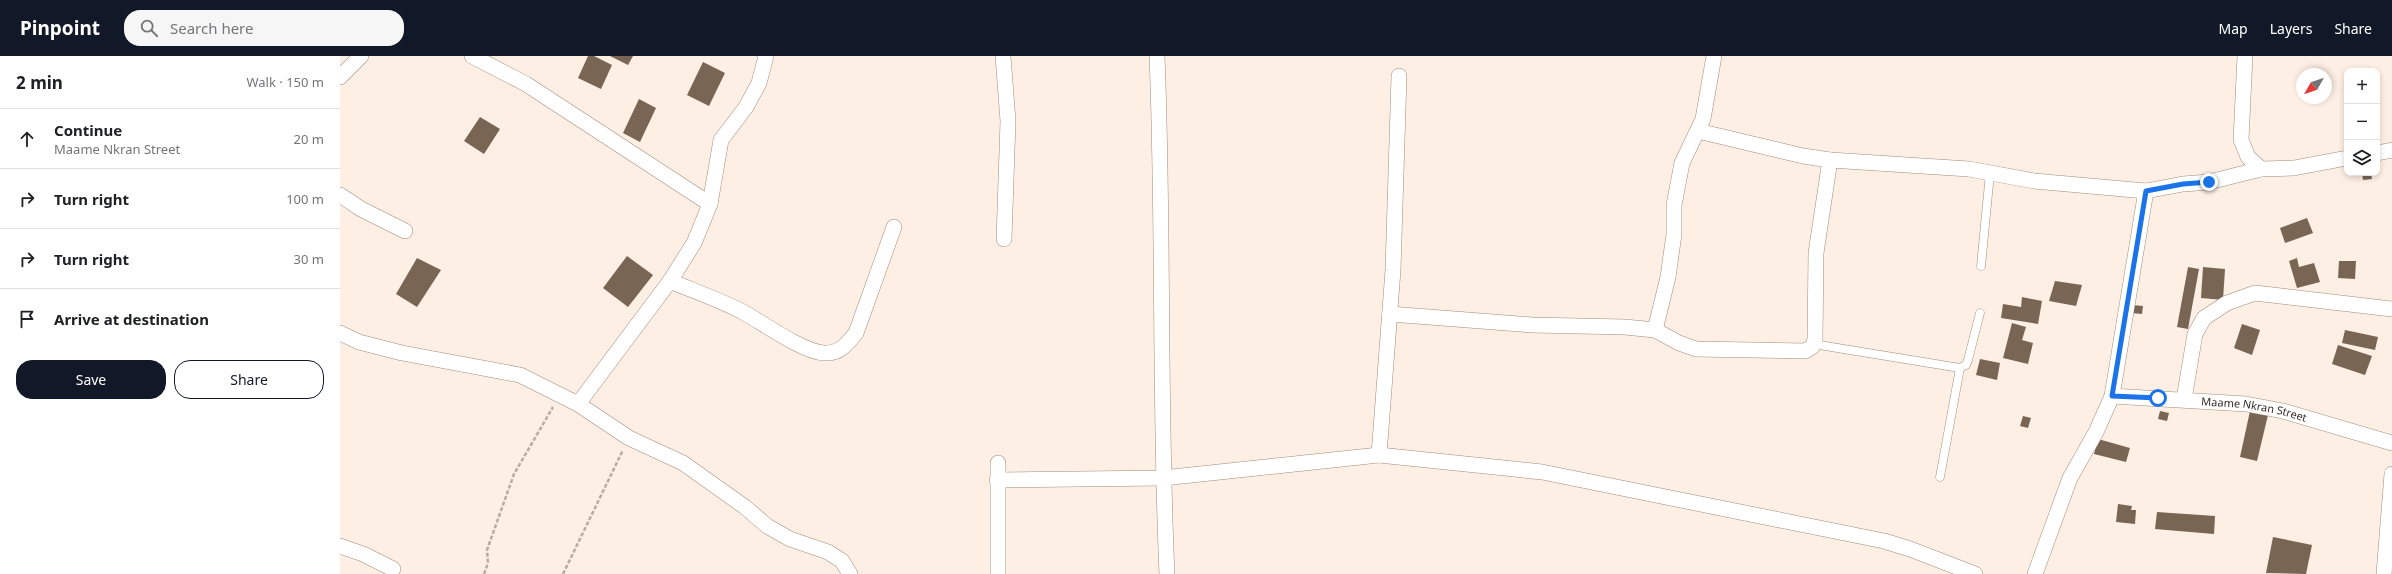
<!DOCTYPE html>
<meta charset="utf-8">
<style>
body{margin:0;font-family:"Noto Sans",sans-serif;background:#f6f6f6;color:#202124}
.controls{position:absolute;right:12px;top:12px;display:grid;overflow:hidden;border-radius:8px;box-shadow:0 2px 6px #0003}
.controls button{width:36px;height:36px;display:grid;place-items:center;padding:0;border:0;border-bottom:1px solid #e0e0e0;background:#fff;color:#202124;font:20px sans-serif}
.compass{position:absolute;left:1956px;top:12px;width:36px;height:36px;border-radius:50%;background:#fff;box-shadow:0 2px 6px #0003;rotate:230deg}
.stop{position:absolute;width:12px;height:12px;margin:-9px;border:3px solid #1a73e8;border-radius:50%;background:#fff}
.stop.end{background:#1a73e8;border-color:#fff;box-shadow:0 1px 4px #0008}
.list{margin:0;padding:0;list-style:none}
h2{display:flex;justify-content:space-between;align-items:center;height:52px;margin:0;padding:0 16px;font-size:17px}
h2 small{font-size:13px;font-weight:400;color:#757577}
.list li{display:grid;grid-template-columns:26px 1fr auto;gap:12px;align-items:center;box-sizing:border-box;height:60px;padding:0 16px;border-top:1px solid #e0e0e0}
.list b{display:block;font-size:15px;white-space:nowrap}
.list p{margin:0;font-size:13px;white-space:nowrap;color:#757577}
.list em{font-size:13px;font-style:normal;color:#757577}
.actions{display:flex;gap:8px;padding:12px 16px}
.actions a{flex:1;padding:9px 0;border:1px solid #111827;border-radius:16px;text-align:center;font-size:14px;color:#111827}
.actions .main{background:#111827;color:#fff}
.icon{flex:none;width:22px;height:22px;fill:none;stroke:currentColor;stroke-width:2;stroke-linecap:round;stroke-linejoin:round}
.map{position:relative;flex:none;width:2052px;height:518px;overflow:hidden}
header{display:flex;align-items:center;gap:24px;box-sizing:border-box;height:56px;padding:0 20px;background:#111827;color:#fff}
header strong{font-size:19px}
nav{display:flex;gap:22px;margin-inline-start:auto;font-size:14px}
.search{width:280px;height:36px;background:#f6f6f6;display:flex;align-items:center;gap:10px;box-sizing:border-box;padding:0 14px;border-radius:16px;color:#757577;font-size:15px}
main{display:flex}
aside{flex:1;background:#fff}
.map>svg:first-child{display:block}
.building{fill:#796554}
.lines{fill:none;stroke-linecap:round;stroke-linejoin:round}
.lane-casing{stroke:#a18c7a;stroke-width:9}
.street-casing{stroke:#a18c7a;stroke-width:16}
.path{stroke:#b8aba1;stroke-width:2.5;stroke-dasharray:4 2;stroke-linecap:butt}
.lane{stroke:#fff;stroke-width:8}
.street{stroke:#fff;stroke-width:15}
.route{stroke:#1a73e8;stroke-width:5}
.labels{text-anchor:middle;stroke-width:4;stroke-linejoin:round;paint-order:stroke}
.street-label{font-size:11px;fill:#342b23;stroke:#feefe4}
</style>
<header>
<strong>Pinpoint</strong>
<div class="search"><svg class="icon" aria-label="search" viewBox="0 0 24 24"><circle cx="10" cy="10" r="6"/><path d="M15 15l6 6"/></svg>Search here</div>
<nav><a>Map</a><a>Layers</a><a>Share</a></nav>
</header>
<main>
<aside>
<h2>2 min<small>Walk · 150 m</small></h2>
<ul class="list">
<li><svg class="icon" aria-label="ahead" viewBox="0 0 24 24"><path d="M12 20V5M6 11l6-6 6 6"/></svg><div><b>Continue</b><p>Maame Nkran Street</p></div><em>20 m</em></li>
<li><svg class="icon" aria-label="right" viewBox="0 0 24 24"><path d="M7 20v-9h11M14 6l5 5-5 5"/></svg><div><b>Turn right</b></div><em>100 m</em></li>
<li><svg class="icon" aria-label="right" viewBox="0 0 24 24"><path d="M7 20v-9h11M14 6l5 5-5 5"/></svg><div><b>Turn right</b></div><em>30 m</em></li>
<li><svg class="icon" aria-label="arrive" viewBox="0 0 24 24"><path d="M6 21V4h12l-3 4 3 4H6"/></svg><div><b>Arrive at destination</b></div></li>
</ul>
<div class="actions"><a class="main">Save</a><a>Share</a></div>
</aside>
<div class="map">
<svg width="2052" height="518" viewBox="0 0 2052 518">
<rect width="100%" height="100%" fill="#feefe4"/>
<g class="building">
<path d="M248 0H254L272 9 261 33 238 22Z"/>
<path d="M270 0H293L288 9Z"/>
<path d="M363 6 385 17 369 50 347 39Z"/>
<path d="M299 43 316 52 300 86 283 77Z"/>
<path d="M140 61 160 73 144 98 124 85Z"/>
<path d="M2022 117H2031L2032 123 2023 124Z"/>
<path d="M1967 162 1973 177 1945 187 1940 172Z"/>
<path d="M287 200 313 219 288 251 263 232Z"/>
<path d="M77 202 101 214 77 251 56 238Z"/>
<path d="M1957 202 1959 211 1974 207 1980 226 1957 232 1949 205Z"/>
<path d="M1999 205H2016L2015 223 1998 222Z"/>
<path d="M1848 211 1859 213 1848 273 1837 271Z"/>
<path d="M1863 211 1885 213 1883 244 1861 242Z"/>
<path d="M1715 225 1742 229 1736 250 1709 245Z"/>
<path d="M1682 241 1702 245 1698 268 1661 262 1663 248 1681 251Z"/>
<path d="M1792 249 1803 250 1802 258 1791 257Z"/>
<path d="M1672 267 1686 271 1682 284 1693 287 1688 308 1663 302Z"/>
<path d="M1902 268 1920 274 1912 299 1894 292Z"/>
<path d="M2005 274 2038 281 2035 294 2002 287Z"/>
<path d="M1998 289 2032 300 2025 319 1992 308Z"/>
<path d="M1640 303 1660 307 1657 324 1636 319Z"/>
<path d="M1820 355 1829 357 1827 365 1818 363Z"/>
<path d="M1910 355 1928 359 1917 405 1900 401Z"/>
<path d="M1683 360 1691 362 1688 372 1680 370Z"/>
<path d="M1758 383 1790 392 1786 406 1754 398Z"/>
<path d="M1778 448 1792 450 1791 454H1796L1795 468 1776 466Z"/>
<path d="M1817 456 1875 460 1874 478 1815 473Z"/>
<path d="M1933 481 1972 489 1966 518 1926 517Z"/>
</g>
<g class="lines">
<g class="lane-casing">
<g id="lane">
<path d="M1641 210 1650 117"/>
<path d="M1473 288 1620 312 1626 309 1628 304 1640 257"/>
<path d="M1600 421 1620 312"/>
</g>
</g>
<g class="street-casing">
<g id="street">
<path d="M132 0 186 28 370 148"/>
<path d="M663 0 668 65 664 183"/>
<path d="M817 0C824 173 819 345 827 518"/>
<path d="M1905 0 1901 84 1908 101 1921 113"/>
<path d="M0 21 21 0"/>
<path d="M1358 75 1463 100 1490 104 1629 113 1694 125 1806 135 1843 128 1869 126 1921 113 1954 112 2007 102"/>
<path d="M2037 97 2052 94"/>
<path d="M0 139 21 153 65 175"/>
<path d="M330 225C354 235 380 244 403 256 423 267 463 296 484 297 500 298 507 288 516 277L554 171"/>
<path d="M1050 258 1192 269 1285 271 1315 274 1328 221 1334 178V149L1342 107 1363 63 1374 0"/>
<path d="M1315 274 1339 287 1356 293 1465 295 1472 291 1475 284 1476 197 1490 104"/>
<path d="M0 277 19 286 62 297 180 319 238 348 289 382 343 407 405 451 427 470 450 483 488 496 502 505 510 518"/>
<path id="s1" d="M1772 340 1906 348 1943 355 2052 387"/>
<path d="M1844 343 1855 278 1864 262 1887 247 1915 237 2052 253"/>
<path d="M238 348 330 225 354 187 370 148 381 84 406 51 419 27 426 0"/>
<path d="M1039 399 1202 416 1544 485 1570 493 1635 518"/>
<path d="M658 407V518"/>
<path d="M657 424 823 422 1039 399 1053 214 1059 20"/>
<path d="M0 490 23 498 53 513"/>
<path d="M1695 518 1730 422 1756 376 1772 340 1806 135"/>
<path d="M2044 518 2052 418"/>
</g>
</g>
<g class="path">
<path d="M144 518 148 507 147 494 174 418 213 351"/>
<path d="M223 518 283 394"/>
</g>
<use href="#lane" class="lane"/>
<use href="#street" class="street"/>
</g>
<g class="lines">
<path class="route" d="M1818 342 1772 340 1806 135 1843 128 1869 126"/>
</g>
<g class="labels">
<g class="street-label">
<text dy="4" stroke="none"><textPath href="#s1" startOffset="143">Maame Nkran Street</textPath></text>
</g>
</g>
</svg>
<div class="controls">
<button>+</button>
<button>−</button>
<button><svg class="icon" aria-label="layers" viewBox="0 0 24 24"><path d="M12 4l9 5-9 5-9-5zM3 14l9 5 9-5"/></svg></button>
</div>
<svg class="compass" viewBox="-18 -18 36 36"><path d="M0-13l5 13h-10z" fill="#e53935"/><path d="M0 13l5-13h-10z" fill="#757577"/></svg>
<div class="stop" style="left:1818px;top:342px"></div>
<div class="stop end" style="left:1869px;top:126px"></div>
</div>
</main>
